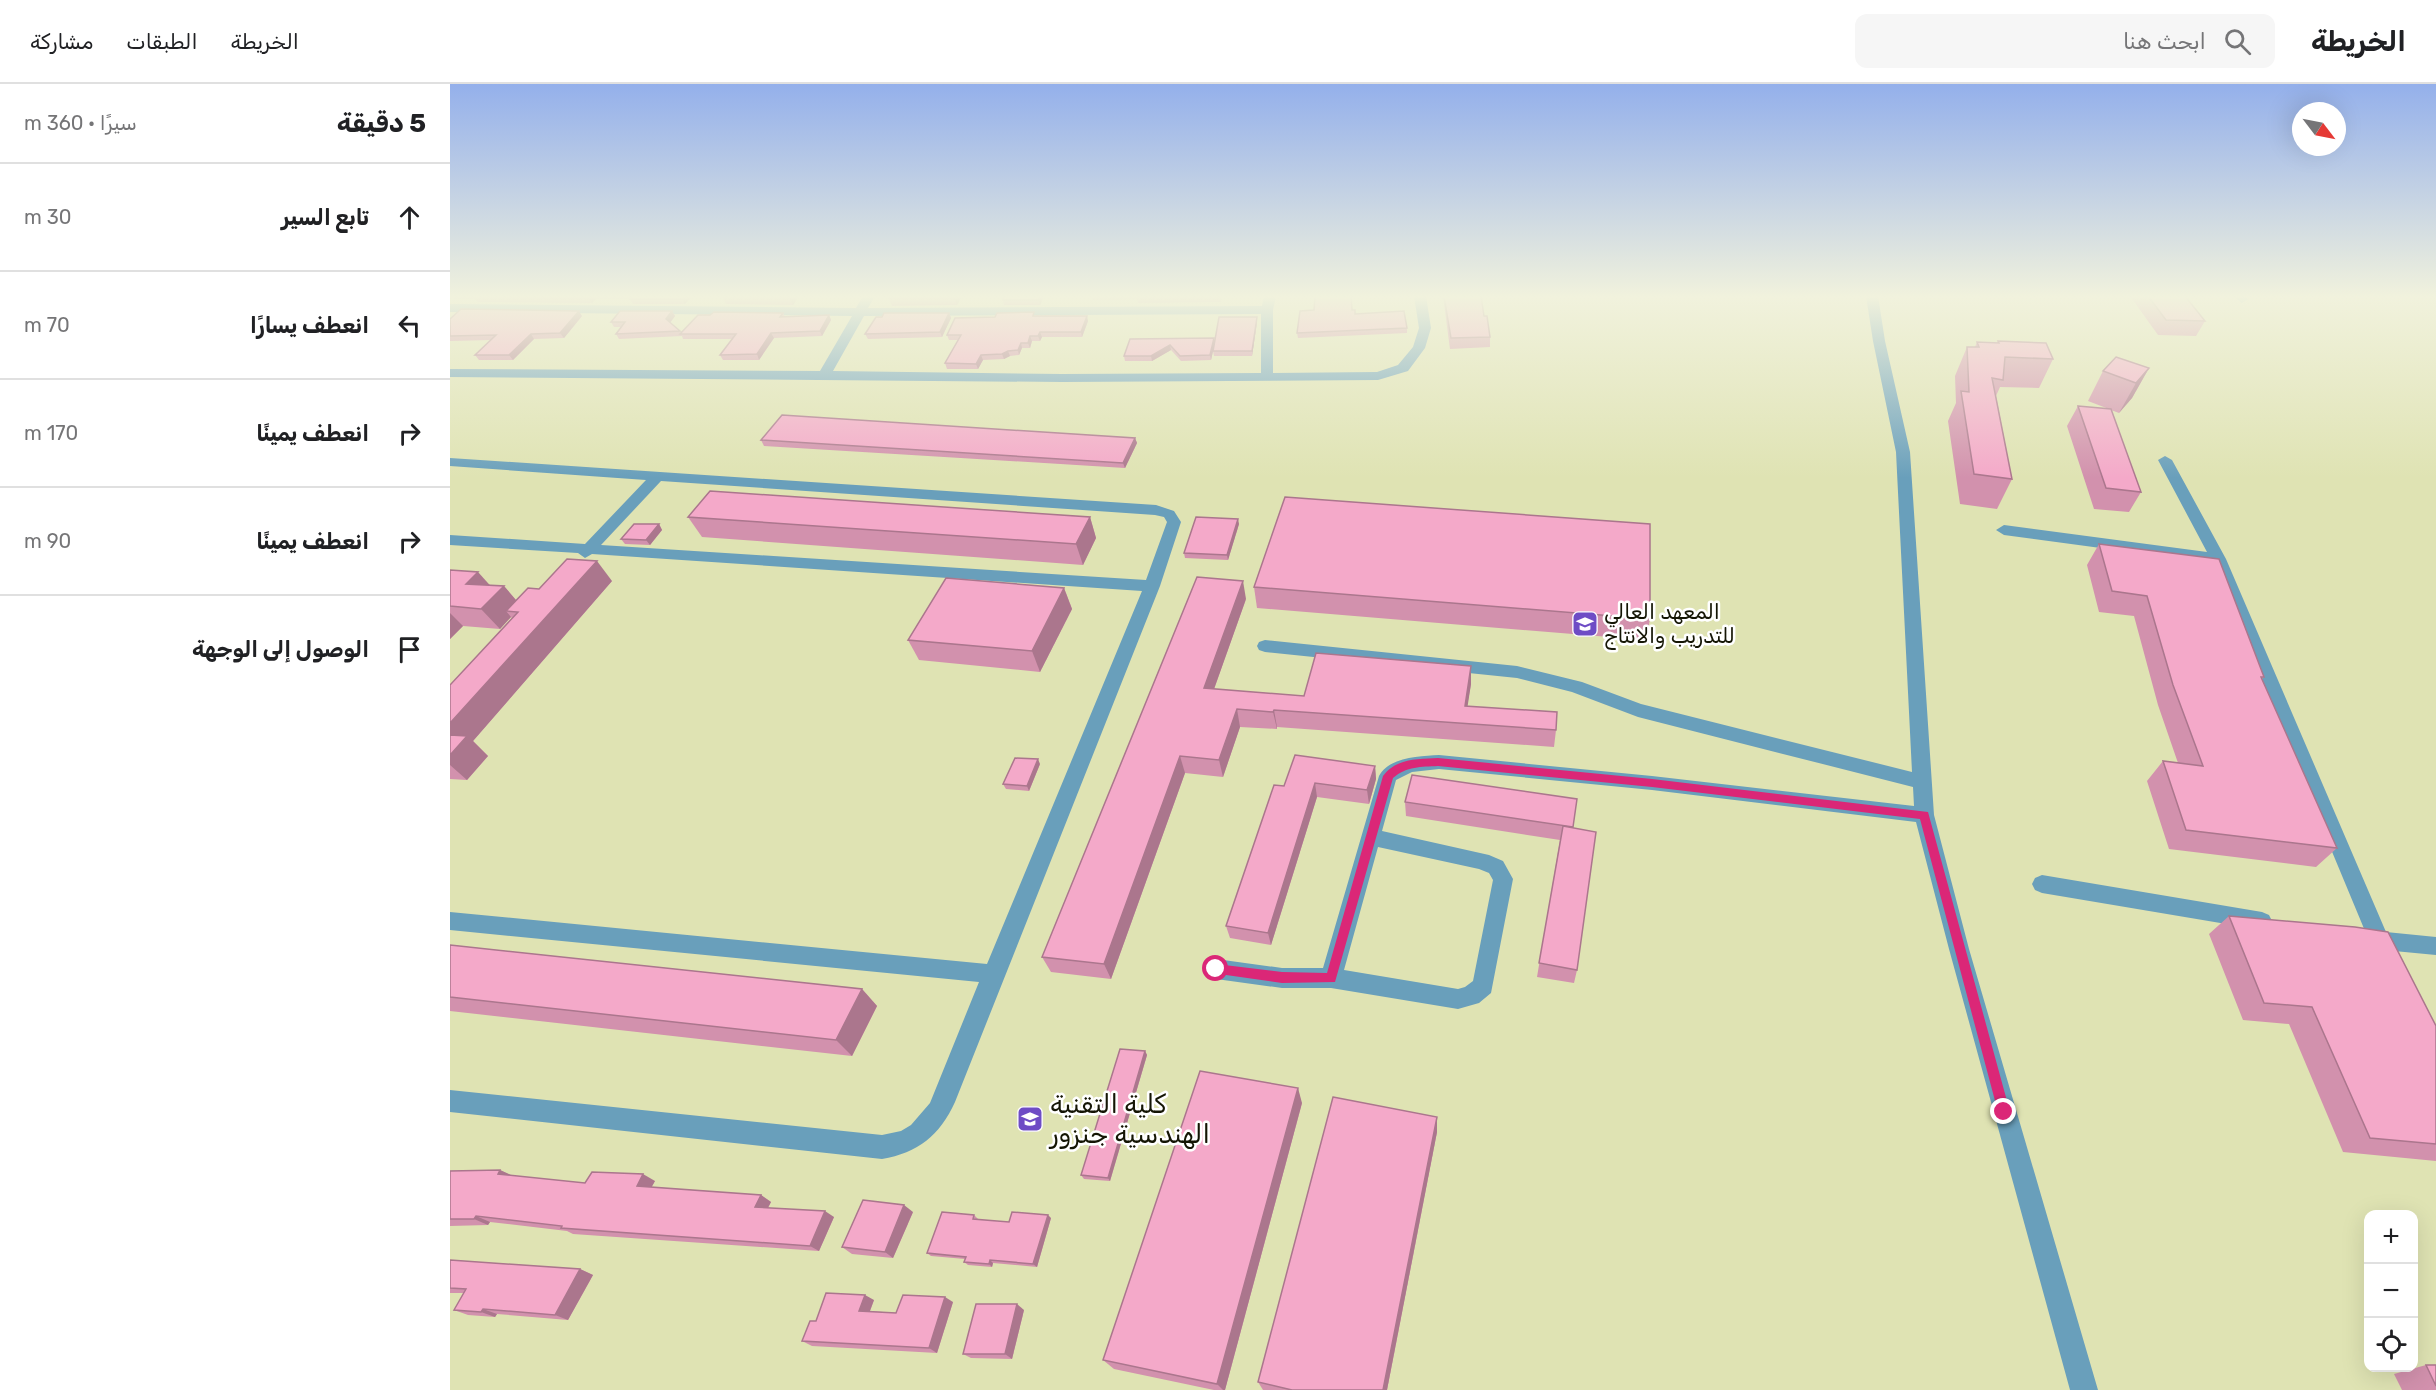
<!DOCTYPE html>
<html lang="ar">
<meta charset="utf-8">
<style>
body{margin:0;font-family:Rubik,Cairo,sans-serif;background:#f6f6f6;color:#202124;direction:rtl}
.controls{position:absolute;right:18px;bottom:18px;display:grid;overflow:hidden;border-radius:12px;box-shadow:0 6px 24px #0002}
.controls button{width:54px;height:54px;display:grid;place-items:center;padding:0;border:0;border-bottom:2px solid #e0e0e0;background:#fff;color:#202124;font:30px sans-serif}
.compass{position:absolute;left:1842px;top:18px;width:54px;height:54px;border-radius:50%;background:#fff;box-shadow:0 6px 24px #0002;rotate:122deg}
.stop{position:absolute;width:18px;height:18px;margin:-14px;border:4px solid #db2777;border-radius:50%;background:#fff}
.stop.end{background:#db2777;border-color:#fff;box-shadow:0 2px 6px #0008}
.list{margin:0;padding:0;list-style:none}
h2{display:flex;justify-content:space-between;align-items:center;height:78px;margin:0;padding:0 24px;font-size:26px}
h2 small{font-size:20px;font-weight:400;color:#757577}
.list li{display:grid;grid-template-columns:39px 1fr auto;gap:18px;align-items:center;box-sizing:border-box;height:108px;padding:0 24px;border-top:2px solid #e0e0e0}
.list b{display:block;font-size:22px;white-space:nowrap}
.list em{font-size:20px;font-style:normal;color:#757577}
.icon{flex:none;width:33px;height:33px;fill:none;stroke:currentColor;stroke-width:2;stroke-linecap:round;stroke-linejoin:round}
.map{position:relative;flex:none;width:1986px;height:1306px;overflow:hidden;direction:ltr}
header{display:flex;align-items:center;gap:36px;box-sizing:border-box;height:84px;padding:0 30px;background:#fff;border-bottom:2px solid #e0e0e0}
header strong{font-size:28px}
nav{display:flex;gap:33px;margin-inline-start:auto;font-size:21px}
.search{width:420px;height:54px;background:#f6f6f6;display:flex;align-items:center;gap:15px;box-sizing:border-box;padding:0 21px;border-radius:12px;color:#757577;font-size:22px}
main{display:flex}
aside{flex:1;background:#fff}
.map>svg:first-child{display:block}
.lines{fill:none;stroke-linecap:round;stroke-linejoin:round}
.minor{fill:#699fbb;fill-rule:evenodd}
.wall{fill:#d291ad}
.shaded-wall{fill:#ab768d}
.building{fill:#f4a9c9;stroke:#ab768d;stroke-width:1.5}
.route{fill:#db2777}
.labels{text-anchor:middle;stroke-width:5;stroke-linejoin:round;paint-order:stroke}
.poi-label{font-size:21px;fill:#141504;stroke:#fff;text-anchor:start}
.near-poi-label{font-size:26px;fill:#141504;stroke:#fff;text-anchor:start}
</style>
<header>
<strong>الخريطة</strong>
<div class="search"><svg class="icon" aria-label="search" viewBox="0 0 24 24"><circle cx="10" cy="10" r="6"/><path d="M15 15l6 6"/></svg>ابحث هنا</div>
<nav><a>الخريطة</a><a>الطبقات</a><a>مشاركة</a></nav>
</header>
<main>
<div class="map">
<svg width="1986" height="1306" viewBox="0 0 1986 1306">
<rect width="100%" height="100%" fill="#dfe3b3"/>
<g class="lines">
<g class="minor">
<path d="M413 212H425L418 224 812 222 814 212H826L823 226V289L927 288 948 281 963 263 969 244 964 212H976L981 244 975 264 958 287 928 296 612 298 0 293V285L370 287 402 232 0 228V220L406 224ZM811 230V289L612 290 383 287 414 232Z"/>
<path d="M1416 212H1428L1435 257 1460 368 1484 731 1519 865 1648 1306H1620L1499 865 1466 738 1202 706 989 685 962 688 946 696 932 747 1039 771 1053 777 1063 795 1041 909 1029 919 1008 925 881 904H832L766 895 758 892 755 885 758 878 766 875 832 884H873L929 692C939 673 970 672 989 671L1202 692 1464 722 1463 703 1188 633 1122 608 1067 594 815 568 809 566 807 562 809 558 815 556 1067 582 1132 598 1191 620 1462 688 1446 368 1423 257ZM928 763 1029 785 1039 789 1043 796 1023 897 1015 903 1008 905 894 886Z"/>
<path d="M1783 212H1795L1798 215 1792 219Z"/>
<path d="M1715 372 1722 376 1776 475 1936 848 1986 853V871L1944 867 1941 874 1934 876 1927 874 1923 865 1912 862 1909 855 1912 848 1915 847 1762 479 1554 451 1546 446 1554 441 1757 468 1708 376Z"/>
<path d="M0 374 706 421 724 427 731 438 710 502 505 1018C490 1051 468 1069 432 1075L0 1028V1006L432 1051 451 1047 461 1041 480 1019 529 898 0 846V828L537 880 692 507 142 470 135 474 128 469 0 461V451L135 460 196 396 0 382ZM211 397 705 431 714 433 717 438 696 496 151 461Z"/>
<path d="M1592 791 1812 828 1819 831 1822 837 1819 843 1812 846 1592 809 1585 806 1582 800 1585 794Z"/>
</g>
</g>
<g class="wall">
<path d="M2 212H242L235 220H183L180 215H146L142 219 28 218 25 215H5Z"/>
<path d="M272 212H349L343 221 276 220Z"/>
<path d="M440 212H512L507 221 442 222 439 214Z"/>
<path d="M554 212H594L590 221H554L553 216Z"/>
<path d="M642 212H772L771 218 688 219 687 215 643 216Z"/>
<path d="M993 212H1031L1034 232 1040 253V263L1000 265Z"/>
<path d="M1680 212H1735L1755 237 1746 252 1708 251Z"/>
<path d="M902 226 906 230 957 244V249L848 254 847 249Z"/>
<path d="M222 227 225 232 220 239 231 249 333 229 335 233 379 231 381 236 372 252 324 254 309 276H273L270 271 282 255H233L232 252 169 255 166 250 171 243H164L161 238Z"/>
<path d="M499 229 501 234 492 253 418 255 415 250Z"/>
<path d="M132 232 114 254 84 255 63 276H29L25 271 41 256 0 257V235Z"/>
<path d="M807 233V238L802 272H764L763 267 761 276 731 277 721 266 702 277H675L674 272 680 255 765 258Z"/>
<path d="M638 237 632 253H592L590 257H582L580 264H572L569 271 560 272 554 275 533 276 528 285H497L495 279 508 256H499L497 251Z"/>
<path d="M1548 257 1603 275 1589 304 1550 303 1546 312 1562 395 1547 425 1510 420 1498 337 1506 319 1505 292 1517 263H1525L1527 258 1547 259Z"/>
<path d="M1699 284 1682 314 1669 329 1661 326 1691 408 1679 428 1644 425 1617 342 1628 322 1659 325 1638 317 1653 287Z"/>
<path d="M685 354 687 359 675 384 314 362 311 356Z"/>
<path d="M238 433H640L646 454 633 481 252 453Z"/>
<path d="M209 440 212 446 200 461 175 460 171 455Z"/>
<path d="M789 440 778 476 735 474 734 469Z"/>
<path d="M1649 460 1814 593 1812 595 1887 764 1866 783 1719 765 1697 697 1713 677 1728 679 1708 621 1684 532 1649 528 1637 481Z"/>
<path d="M0 486 40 501 54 502 66 516 89 505 162 497 23 657 38 672 17 696 0 695V601L62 534 61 533 50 545 13 542 0 555Z"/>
<path d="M804 503 1200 535 1196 556 807 524Z"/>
<path d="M614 504 622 525 590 588 469 576 458 556Z"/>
<path d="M796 515 764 605 854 612 1021 582V600L1017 622 1106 646 1104 663 827 643V645L790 643 773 693 735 689 661 895 601 888 592 873Z"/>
<path d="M590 680 579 707 556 705 553 700Z"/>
<path d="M925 682 926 695 919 720 867 713 821 861 780 854 776 842 834 702Z"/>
<path d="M1127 715 1123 744 1127 886 1124 899 1087 893 1110 756 956 732 955 718Z"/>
<path d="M1779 832 1986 942V1077L1893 1068 1839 940 1793 936 1759 850Z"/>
<path d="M0 861 412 905 427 922 402 972 0 927Z"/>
<path d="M695 967 697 971 660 1097 634 1095 631 1091Z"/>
<path d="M852 1019 775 1306H764L664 1285 653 1276Z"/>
<path d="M987 1033V1048L937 1306H813L808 1298Z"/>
<path d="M50 1086 62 1092 135 1099 205 1097 201 1103 311 1111 321 1118 318 1124 384 1133 369 1167 123 1150 117 1147 40 1138 38 1141 0 1142V1087Z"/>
<path d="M463 1128 443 1174 402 1170 392 1163Z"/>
<path d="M524 1131 528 1135V1136L559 1138 601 1134 587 1183 543 1179 542 1183 518 1181 514 1178 515 1175 481 1172 477 1169Z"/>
<path d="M0 1176 130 1185 143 1191 118 1236 47 1230 45 1233 18 1231 4 1226 14 1209H0Z"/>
<path d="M424 1216 420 1227 446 1229 503 1218 487 1269 362 1262 352 1257 366 1237Z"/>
<path d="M574 1226 562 1275 521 1274 513 1270Z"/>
<path d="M1976 1281H1986V1306H1952L1944 1290Z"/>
</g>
<g class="shaded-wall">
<path d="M142 212H144L146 215 142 219 139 214Z"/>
<path d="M235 212H242L235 220 232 215Z"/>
<path d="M340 212H349L343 221 339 213Z"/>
<path d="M505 212H512L507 221 504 214Z"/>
<path d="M590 212H594L590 221 589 216Z"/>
<path d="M129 227 132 232 114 254 110 249Z"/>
<path d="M222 227 225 232 219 240 216 235Z"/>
<path d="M499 229 501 234 492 253 490 248Z"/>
<path d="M379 231 381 236 372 252 370 247Z"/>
<path d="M637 232 638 237 632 253 631 248Z"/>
<path d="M807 233V238L802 272V267Z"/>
<path d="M590 248 592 253 590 257 588 252Z"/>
<path d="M321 249 324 254 309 276 307 270Z"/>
<path d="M81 250 84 255 63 276 59 271Z"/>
<path d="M580 252 582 257 580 264 578 259Z"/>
<path d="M764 254 765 259 761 276 760 271Z"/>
<path d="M571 259 572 264 569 271 568 266Z"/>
<path d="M720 261 721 266 702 277 701 272Z"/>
<path d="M558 267 560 272 554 275 552 270Z"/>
<path d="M531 271 533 276 528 285 526 280Z"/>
<path d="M1699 284 1682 314 1669 329 1686 299Z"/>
<path d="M685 354 687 359 675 384 673 379Z"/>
<path d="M640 433 646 454 633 481 626 460Z"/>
<path d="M788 435 789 440 778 476 777 471Z"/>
<path d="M209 440 212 446 200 461 196 456Z"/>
<path d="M147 477 162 497 23 657 38 672 17 696 0 681V639Z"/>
<path d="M28 488 46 508 16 500Z"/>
<path d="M793 497 796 515 758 622 754 604Z"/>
<path d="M54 502 71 522 56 527 61 533 50 545 31 525Z"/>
<path d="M614 504 622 525 590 588 582 567Z"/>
<path d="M0 529 13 542 0 555Z"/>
<path d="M1021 582V600L1015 639V622Z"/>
<path d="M787 625 790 643 773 693 769 676Z"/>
<path d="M824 626 827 643V645L823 628Z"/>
<path d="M730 672 735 689 661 895 654 880Z"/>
<path d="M588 675 590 680 579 707 577 702Z"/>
<path d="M925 682 926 695 919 720 917 706Z"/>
<path d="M865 699 867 713 821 861 818 849Z"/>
<path d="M412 905 427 922 402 972 386 956Z"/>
<path d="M695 967 697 971 660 1097 658 1094Z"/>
<path d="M848 1004 852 1019 775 1306H773L767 1300Z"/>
<path d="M987 1033V1048L937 1306H933Z"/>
<path d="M50 1086 63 1092 48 1090Z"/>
<path d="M193 1090 205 1097 199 1108 187 1102Z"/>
<path d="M311 1111 321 1118 315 1129 305 1123Z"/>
<path d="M454 1121 463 1128 443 1174 435 1168Z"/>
<path d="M375 1127 384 1133 369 1167 360 1162Z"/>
<path d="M598 1131 601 1134 587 1183 583 1180Z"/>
<path d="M26 1132 40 1138 38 1141 24 1135Z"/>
<path d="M540 1176 543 1179 542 1183 539 1180Z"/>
<path d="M130 1185 143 1191 118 1236 105 1231Z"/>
<path d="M415 1211 424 1216 418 1232 409 1227Z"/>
<path d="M495 1213 503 1218 487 1269 479 1264Z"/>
<path d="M567 1220 574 1226 562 1275 555 1270Z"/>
<path d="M33 1225 47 1230 45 1233 31 1228Z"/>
</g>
<g class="building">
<path d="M26 212H142L139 214 24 213Z"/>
<path d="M182 212H235L232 215H180Z"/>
<path d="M272 212H340L339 213Z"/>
<path d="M440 212H505L504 214H439Z"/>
<path d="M554 212H590L589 216H553Z"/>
<path d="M865 212H901L902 226H905V230L954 227 957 244 847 249 850 227 864 226Z"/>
<path d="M994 212H1031L1034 232H1037L1040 253 1001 254Z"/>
<path d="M1698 212H1735L1755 237 1716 236Z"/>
<path d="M11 225 129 227 110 249 81 250 59 271H25L46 251 0 252V235Z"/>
<path d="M170 227H222L216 235 230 247 166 250 175 238H161Z"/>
<path d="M264 228 333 229 330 233 379 231 370 247 321 249 307 270 270 271 286 250H230L248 231H260Z"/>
<path d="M584 228 583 232H637L631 248H590L588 252H580L578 259H571L568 266 558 267 552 270 531 271 526 280 495 279 511 251H497L505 234 545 233 547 229Z"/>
<path d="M434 229H499L490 248 415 250 426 233H432Z"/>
<path d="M769 233H807L802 267H763Z"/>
<path d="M764 254 760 271 730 272 720 261 701 272H674L680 255Z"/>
<path d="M1548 257 1596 259 1603 275 1555 273 1553 296 1542 294 1562 395 1524 390 1511 307 1519 308 1517 263H1529L1527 258 1549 259Z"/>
<path d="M1666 273 1699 284 1686 299 1653 287Z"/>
<path d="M1628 322 1661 325 1691 408 1656 404Z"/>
<path d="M332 331 685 354 673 379 311 356Z"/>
<path d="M260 407 640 433 626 460 238 433Z"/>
<path d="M835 413 1200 440V535L804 503Z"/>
<path d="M746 433 788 435 777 471 734 469Z"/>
<path d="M184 440H209L196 456 171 455Z"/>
<path d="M1649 460 1769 475 1814 593H1811L1887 764 1736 746 1713 677 1753 682 1723 601 1697 512 1662 507Z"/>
<path d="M117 475 147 477 0 639V601L68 528 56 527 78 504 89 505Z"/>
<path d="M0 486 28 488 16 500 54 502 31 525 0 522Z"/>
<path d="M747 493 793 497 754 604 854 612 866 569 1021 582 1015 622 1107 628 1106 646 824 626 823 628 787 625 769 676 730 672 654 880 592 873Z"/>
<path d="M496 494 614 504 582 567 458 556Z"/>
<path d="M0 651 17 652 0 671Z"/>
<path d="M845 671 925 682 917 706 865 699 818 849 776 842 824 701 834 702Z"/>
<path d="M565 674 588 675 577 702 553 700Z"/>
<path d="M962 691 1127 715 1123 743 955 718Z"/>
<path d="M1113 742 1146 748 1127 886 1089 879Z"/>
<path d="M1779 832 1905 843 1938 848 1986 942V1060L1920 1054 1862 923 1814 919Z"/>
<path d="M0 861 412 905 386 956 0 913Z"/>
<path d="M670 965 695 967 658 1094 631 1091Z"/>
<path d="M750 987 848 1004 767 1300 653 1276Z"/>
<path d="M883 1013 987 1033 933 1306H842L808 1298Z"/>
<path d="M50 1086 48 1090 135 1099 142 1088 193 1090 187 1102 311 1111 305 1123 375 1127 360 1162 111 1144 112 1142 26 1132 24 1135H0V1087Z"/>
<path d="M413 1116 454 1121 435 1168 392 1163Z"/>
<path d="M492 1128 524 1131 523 1135 559 1138 562 1128 598 1131 583 1180 540 1176 539 1180 514 1178 516 1173 477 1169Z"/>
<path d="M0 1176 130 1185 105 1231 33 1225 31 1228 4 1226 16 1205 0 1204Z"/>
<path d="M376 1209 415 1211 409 1227 446 1229 453 1211 495 1213 479 1264 352 1257 360 1237H366Z"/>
<path d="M526 1220H567L555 1270H513Z"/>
<path d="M1976 1281H1986V1302Z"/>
</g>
<linearGradient id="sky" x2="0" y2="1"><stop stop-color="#94b0eb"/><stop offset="0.54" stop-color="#f1f2dd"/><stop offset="1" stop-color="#f1f2dd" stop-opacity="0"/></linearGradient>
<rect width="1986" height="394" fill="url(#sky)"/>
<path class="route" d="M988 674 1202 695 1478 728 1560 1028 1558 1032 1554 1034 1550 1032 1548 1028 1470 735 1202 703 988 682C971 683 957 682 943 694L885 898 832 899 762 889 760 885 766 880 832 888 877 889 933 692C946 674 969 675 988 674Z"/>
<defs>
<g id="university-square" transform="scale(1.35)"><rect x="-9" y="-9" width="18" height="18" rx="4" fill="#6e4cc5" stroke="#fff"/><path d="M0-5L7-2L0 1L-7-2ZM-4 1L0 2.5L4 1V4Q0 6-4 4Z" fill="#fff"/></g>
</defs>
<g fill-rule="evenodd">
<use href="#university-square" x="1135" y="540"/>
<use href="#university-square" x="580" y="1035"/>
</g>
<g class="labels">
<g class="poi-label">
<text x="1154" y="535">المعهد العالي<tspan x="1154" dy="24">للتدريب والانتاج</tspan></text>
</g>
<g class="near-poi-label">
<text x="600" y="1029">كلية التقنية<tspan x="600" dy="30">الهندسية جنزور</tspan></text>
</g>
</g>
</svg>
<div class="controls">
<button>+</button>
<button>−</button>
<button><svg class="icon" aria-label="locate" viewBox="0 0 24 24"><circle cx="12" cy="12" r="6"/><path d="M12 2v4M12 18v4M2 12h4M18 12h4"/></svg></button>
</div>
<svg class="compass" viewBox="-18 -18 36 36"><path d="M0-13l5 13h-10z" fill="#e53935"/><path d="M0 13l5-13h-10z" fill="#757577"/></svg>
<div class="stop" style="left:766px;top:885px"></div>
<div class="stop end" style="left:1554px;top:1028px"></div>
</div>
<aside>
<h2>5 دقيقة<small>سيرًا · 360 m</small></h2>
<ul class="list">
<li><svg class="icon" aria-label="ahead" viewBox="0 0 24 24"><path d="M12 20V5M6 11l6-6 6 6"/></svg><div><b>تابع السير</b></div><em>30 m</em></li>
<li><svg class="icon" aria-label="left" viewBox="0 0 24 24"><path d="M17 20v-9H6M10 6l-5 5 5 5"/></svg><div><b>انعطف يسارًا</b></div><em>70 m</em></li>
<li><svg class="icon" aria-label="right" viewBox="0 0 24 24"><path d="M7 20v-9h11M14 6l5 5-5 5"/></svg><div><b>انعطف يمينًا</b></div><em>170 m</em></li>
<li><svg class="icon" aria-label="right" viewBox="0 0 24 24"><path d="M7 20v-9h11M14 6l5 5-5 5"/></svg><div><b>انعطف يمينًا</b></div><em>90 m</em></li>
<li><svg class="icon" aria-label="arrive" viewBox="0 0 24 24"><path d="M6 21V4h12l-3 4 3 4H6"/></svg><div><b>الوصول إلى الوجهة</b></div></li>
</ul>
</aside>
</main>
